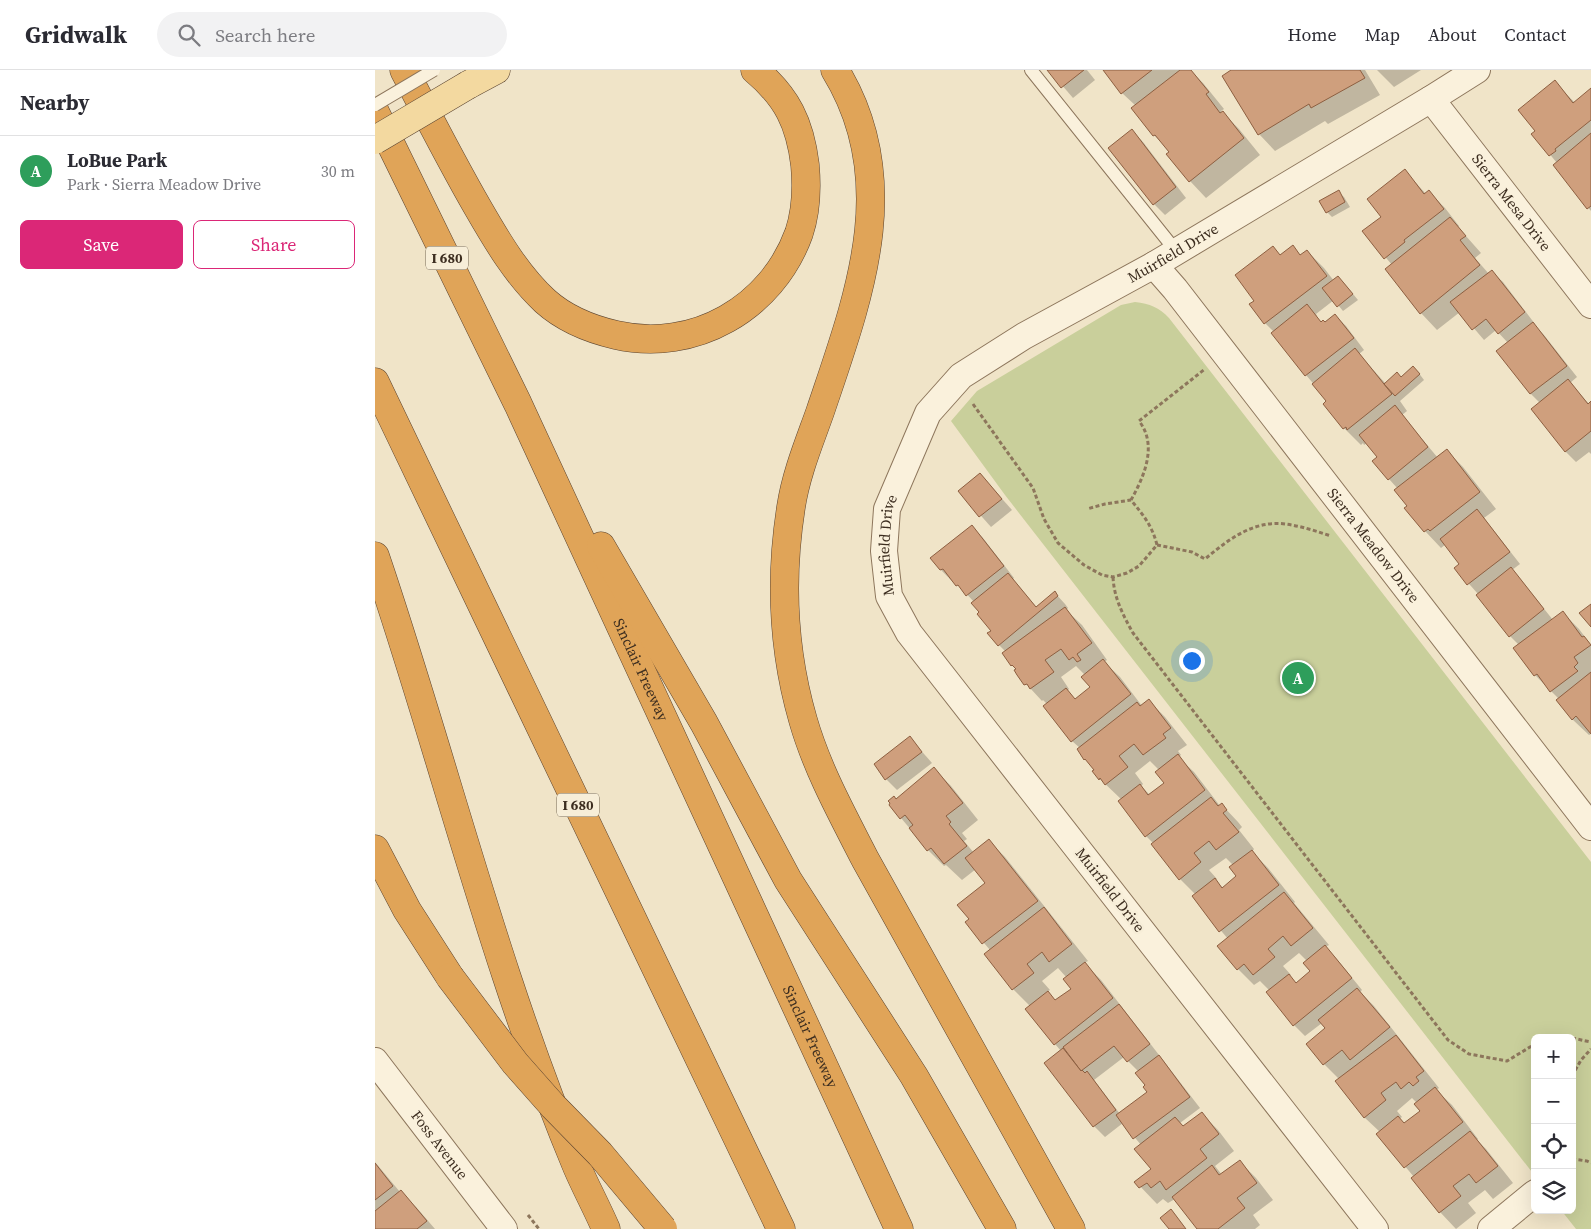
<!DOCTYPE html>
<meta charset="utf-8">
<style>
body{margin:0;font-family:"Source Serif 4",serif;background:#f2f2f3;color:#2b2b33}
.controls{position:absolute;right:15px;bottom:15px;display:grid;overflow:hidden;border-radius:8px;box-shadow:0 5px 20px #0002}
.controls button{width:45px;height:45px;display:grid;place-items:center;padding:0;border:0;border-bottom:1px solid #e1e1e2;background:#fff;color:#2b2b33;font:25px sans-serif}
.you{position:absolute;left:816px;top:590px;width:18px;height:18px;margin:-12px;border:4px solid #fff;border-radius:50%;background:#1a73e8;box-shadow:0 0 0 8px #1a73e833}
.badge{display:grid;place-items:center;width:32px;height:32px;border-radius:50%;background:#db2777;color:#fff;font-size:16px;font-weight:700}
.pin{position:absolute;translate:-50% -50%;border:2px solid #fff;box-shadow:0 1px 5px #0006}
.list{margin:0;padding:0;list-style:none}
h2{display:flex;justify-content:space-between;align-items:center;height:65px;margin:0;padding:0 20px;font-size:21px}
h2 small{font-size:16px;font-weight:400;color:#7c7c81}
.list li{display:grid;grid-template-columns:32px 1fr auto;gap:15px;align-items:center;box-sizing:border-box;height:70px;padding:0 20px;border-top:1px solid #e1e1e2}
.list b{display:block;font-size:19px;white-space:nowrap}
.list p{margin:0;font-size:16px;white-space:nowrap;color:#7c7c81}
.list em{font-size:16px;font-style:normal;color:#7c7c81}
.actions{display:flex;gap:10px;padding:15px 20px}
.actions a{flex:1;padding:11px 0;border:1px solid #db2777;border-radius:8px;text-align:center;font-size:18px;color:#db2777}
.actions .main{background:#db2777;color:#fff}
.icon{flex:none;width:28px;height:28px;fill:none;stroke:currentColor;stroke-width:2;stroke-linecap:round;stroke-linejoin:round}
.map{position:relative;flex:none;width:1216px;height:1159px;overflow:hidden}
header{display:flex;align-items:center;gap:30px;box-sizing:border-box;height:70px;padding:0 25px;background:#fff;border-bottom:1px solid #e1e1e2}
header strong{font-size:24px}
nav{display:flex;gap:28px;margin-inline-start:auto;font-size:18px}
.search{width:350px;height:45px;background:#f2f2f3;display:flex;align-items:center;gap:12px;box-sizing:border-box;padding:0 18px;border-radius:28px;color:#7c7c81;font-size:19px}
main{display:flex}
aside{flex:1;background:#fff}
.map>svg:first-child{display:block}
.green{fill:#c9cf9b}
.shadow{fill:#0003;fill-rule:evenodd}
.building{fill:#cf9f7d;stroke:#8d5f41}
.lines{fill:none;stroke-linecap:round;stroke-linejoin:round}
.lane-casing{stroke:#8d765c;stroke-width:14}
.street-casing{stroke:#8d765c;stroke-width:28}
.primary-casing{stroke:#5b4430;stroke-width:29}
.highway-casing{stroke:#5b4430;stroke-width:29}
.path{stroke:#8d765c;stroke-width:3;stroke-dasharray:4 2.5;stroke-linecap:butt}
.lane{stroke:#faf1dc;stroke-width:12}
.street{stroke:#faf1dc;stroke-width:26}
.primary{stroke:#f3d9a0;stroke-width:28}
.highway{stroke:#e0a458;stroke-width:28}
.lane-bridge-casing{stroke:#8d765c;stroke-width:14;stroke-linecap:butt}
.primary-bridge-casing{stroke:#5b4430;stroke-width:29;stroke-linecap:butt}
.highway-bridge-casing{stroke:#5b4430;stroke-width:29;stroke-linecap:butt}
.lane-bridge{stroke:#faf1dc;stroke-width:12}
.primary-bridge{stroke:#f3d9a0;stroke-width:28}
.highway-bridge{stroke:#e0a458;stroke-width:28}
.labels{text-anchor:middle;stroke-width:5;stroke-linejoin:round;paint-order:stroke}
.shield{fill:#f7eed8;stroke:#756857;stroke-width:1}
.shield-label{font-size:14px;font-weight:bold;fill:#3d2e20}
.street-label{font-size:15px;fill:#3d2e20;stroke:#f7eed8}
</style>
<header>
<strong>Gridwalk</strong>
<div class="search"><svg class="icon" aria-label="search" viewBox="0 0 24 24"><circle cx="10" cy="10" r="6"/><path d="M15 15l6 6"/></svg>Search here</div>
<nav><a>Home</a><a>Map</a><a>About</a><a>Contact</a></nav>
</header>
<main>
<aside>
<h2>Nearby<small></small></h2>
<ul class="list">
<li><span class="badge" style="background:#2e9e5b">A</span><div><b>LoBue Park</b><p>Park · Sierra Meadow Drive</p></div><em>30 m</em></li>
</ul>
<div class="actions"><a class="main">Save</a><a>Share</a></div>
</aside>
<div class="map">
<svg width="1216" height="1159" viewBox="0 0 1216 1159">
<rect width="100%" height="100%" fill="#f0e4c8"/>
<path class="green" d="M760 232C775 234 784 237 794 248L1216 792V1159H1201L1186 1140H1197V968H1160V1106L630 425 576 351 602 321 746 235Z"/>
<g class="shadow">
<path d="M674 0H712L720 10 698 28Z"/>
<path d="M731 0H815L828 13 849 39 846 41 864 59 885 85 831 128 815 111 796 82 779 65 761 36 747 23Z"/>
<path d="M859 0H990L1005 25 953 54 950 51 900 81 884 64Z"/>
<path d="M1002 0H1046L1019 17Z"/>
<path d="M1180 12 1200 33 1216 20V141L1179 95 1182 93 1158 64 1162 61Z"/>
<path d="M757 61 768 72 811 128 790 145 779 134Z"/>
<path d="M1030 101 1051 124 1054 122 1070 138 1084 156 1083 157 1106 183 1100 188 1114 204 1117 202 1128 212 1160 254 1159 255 1169 265 1202 307 1195 313 1214 334 1216 333V384L1214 382 1201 392 1190 381 1165 333 1156 324 1123 281 1133 273 1121 260 1109 270 1085 242 1062 260 1046 243 1012 200 1017 195 989 161 1008 147Z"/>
<path d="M963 122 969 127 975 137 957 147 952 142Z"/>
<path d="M918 177 926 186 932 181 949 198 959 211 968 212 983 230 968 241 959 230 941 244 942 246 941 247 949 257 950 253 960 245 971 256 989 280 984 284 1011 314 1043 302 1049 310 1025 331 1032 341 1027 345 1063 388 1072 381 1088 397 1121 439 1109 448 1145 494 1137 500 1146 510 1178 550 1188 543 1204 559 1216 575V664L1214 665 1197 649 1184 629 1160 605 1140 578 1144 575 1135 566 1103 524 1080 498 1086 494 1071 474 1066 478 1050 461 1023 419 1014 409 1004 387 992 373 989 375 988 373 986 375 969 358 949 334 953 331 931 305 899 262 890 253 880 231 898 178 906 186Z"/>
<path d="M605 404 637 440 616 457 584 421Z"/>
<path d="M597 457 608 468 639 508 638 509 662 538 680 523 690 534 693 538 691 540 707 555 732 590 729 592 745 607 767 636 774 631 790 647 812 675 803 681 806 685 803 687 819 702 845 736 847 735 863 752 867 757 864 760 879 779 877 782 893 798 920 832 919 833 954 875 950 877 961 888 987 920 985 922 999 936 1064 1018 1061 1020 1077 1035 1103 1069 1102 1070 1111 1079 1138 1113 1118 1129 1110 1120 1093 1133 1101 1143 1081 1159 1065 1142 1039 1107 1003 1064 1005 1062 989 1047 965 1010 949 994 952 959 947 953 930 966 919 955 893 922 895 921 885 911 879 915 863 899 853 869 818 827 821 825 805 809 779 774 771 766 747 730 725 709 719 701 721 700 710 689 703 679 705 678 697 671 672 634 668 630 667 631 643 605 642 600 637 595 631 582 624 575 617 561 599 532 578 509 577 511 566 500ZM701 596 710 605 716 617 701 630 692 621 694 619 686 607ZM775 691 784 700 790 713 775 725 766 716 768 714 760 703ZM851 788 859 796 863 806 848 818 840 810 842 809 834 800ZM924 883 932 891 937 901 922 914 914 906 916 905 908 896ZM1037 1028 1042 1033 1046 1041 1030 1054 1024 1049 1027 1047 1022 1041Z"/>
<path d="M535 668 557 693 522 720 511 709Z"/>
<path d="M559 699 576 716 603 750 587 763 592 769 589 771 599 783 614 771 630 787 713 891 709 893 726 910 825 1038 805 1053 809 1057 827 1044 843 1060 859 1081 840 1096 847 1105 864 1091 881 1108 898 1130 878 1145 885 1155 880 1159H823L800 1129 793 1133 788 1129 782 1134 761 1112 777 1100 766 1075 748 1053 730 1067 719 1056 670 993 686 981 680 974 655 936 638 919 610 884 615 880 592 853 596 849 612 813 601 799 587 810 571 795 569 796 553 780 526 748 521 730ZM683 898 692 908 697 919 681 931 672 922 675 920 667 911ZM749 987 764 1002 771 1015 773 1022 745 1044 719 1010Z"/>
<path d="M0 1092 25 1122 42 1138 60 1159H0Z"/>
</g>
<g class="building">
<path d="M672 0H709L686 18Z"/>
<path d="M728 0H777L746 24Z"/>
<path d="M805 0H816L834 22 831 24 845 43 848 41 869 68 814 112 791 84 794 82 780 65 778 66 756 38Z"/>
<path d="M856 0H985L990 8 936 38 934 34 883 65 847 6Z"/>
<path d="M1180 10 1198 33 1216 18V50L1180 79 1181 81 1174 86 1156 64 1160 61 1143 40Z"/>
<path d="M757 59 801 117 778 135 733 78Z"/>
<path d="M1216 63V136L1212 139 1178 95Z"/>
<path d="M1030 99 1049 124 1054 120 1069 139 1029 170 1030 172 1009 189 987 161 1006 147 992 129Z"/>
<path d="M964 120 970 132 951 143 944 131Z"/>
<path d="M1075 147 1091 166 1085 170 1105 195 1045 244 1010 199Z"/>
<path d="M918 175 925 185 932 180 952 206 889 254 874 234 879 231 860 205 898 176 905 185Z"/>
<path d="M1117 200 1150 242 1123 264 1111 249 1097 260 1075 232Z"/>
<path d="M963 206 978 224 962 237 947 218Z"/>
<path d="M932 234 946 252 948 250 950 252 960 244 979 268 930 306 896 263Z"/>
<path d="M1158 252 1192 296 1155 324 1121 281Z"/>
<path d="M980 278 1017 324 972 360 971 357 968 359 948 334 951 331 937 314Z"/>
<path d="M1038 296 1045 304 1020 326 1009 314 1022 302 1026 307Z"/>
<path d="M1193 309 1213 334 1216 331V361L1190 382 1156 339Z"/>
<path d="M1020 335 1053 377 1013 410 997 391 1002 387 984 365Z"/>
<path d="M1072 379 1105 422 1055 461 1053 459 1049 462 1029 438 1032 436 1019 420Z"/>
<path d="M605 403 627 429 604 447 583 421Z"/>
<path d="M1102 439 1135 482 1092 515 1079 498 1084 494 1065 469Z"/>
<path d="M597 455 629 496 591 526 583 515 581 516 568 499 565 500 555 488Z"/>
<path d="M1136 497 1169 539 1134 567 1101 525Z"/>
<path d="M633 503 661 537 680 521 683 526 623 576 612 563 616 561 602 544 604 542 596 533Z"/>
<path d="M1216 534V557L1204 543Z"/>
<path d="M690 537 717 573 702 584 706 590 702 592 698 587 694 590 686 579 670 590 679 602 655 619 652 614 649 615 642 605 639 600 641 599 637 595 636 596 627 583Z"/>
<path d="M1188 541 1207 567 1209 566 1216 575 1199 587 1203 593 1199 597 1203 601 1175 622 1162 604 1159 606 1138 578Z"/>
<path d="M728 589 756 624 696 672 668 636 691 618 700 629 715 617 706 607Z"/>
<path d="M1216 602V664L1201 646 1197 650 1181 630Z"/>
<path d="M774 629 796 658 788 664 791 668 768 685 759 674 744 686 753 697 730 715 725 708 724 710 717 701 719 700 710 689 709 690 702 679 762 632 765 636Z"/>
<path d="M535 666 547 682 510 710 499 694Z"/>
<path d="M803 684 830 720 770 767 743 731 765 714 773 725 789 713 780 702Z"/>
<path d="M559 697 588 733 571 746 576 752 574 754 592 776 569 794 556 778 552 781 534 758 538 755 530 745 525 749 514 735 515 733 513 731 519 726 521 729Z"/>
<path d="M836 727 843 736 847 733 852 740 848 743 864 762 841 780 834 771 819 783 826 792 804 810 776 774Z"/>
<path d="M614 769 663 831 607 874 590 852 594 849 582 835 610 813 590 788Z"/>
<path d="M877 780 904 815 844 862 817 826 840 808 847 818 861 806 854 797Z"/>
<path d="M909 822 938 858 916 876 908 866 893 879 900 887 878 905 869 894 862 900 842 876Z"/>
<path d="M669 837 697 874 674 892 667 882 652 894 659 903 637 920 609 884Z"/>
<path d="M950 875 977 908 918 956 891 922 914 904 921 913 935 901 928 893Z"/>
<path d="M710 892 738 928 679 975 650 939 673 921 680 930 696 919 688 909Z"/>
<path d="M982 918 1015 957 975 990 967 980 948 995 931 974 950 958 943 950Z"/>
<path d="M744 934 775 974 752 992 739 976 706 1001 688 977Z"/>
<path d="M1021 965 1049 1001 1041 1007 1044 1011 1038 1016 1034 1012 1026 1019 1021 1012 1006 1023 1011 1030 989 1048 960 1011Z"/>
<path d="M688 978 706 1001 707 1000 710 1003 712 1001 741 1040 718 1057 669 993Z"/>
<path d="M784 985 815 1027 758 1069 741 1045 772 1022 768 1017 770 1015 760 1003Z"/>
<path d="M1060 1017 1088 1052 1029 1098 1001 1064 1023 1046 1029 1053 1045 1041 1039 1034Z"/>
<path d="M827 1042 844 1064 825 1079 832 1088 791 1120 785 1111 776 1118 772 1113 764 1118 759 1112 776 1099 759 1079 800 1047 808 1056Z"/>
<path d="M1095 1061 1123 1096 1101 1113 1094 1104 1078 1116 1086 1126 1064 1143 1036 1108Z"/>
<path d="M865 1090 882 1113 862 1128 870 1138 843 1159H822L797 1127 837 1095 844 1105Z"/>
<path d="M0 1093 18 1116 0 1130Z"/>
<path d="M26 1120 52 1151 42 1159H0V1141Z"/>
<path d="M796 1139 811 1159H794L785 1148Z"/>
</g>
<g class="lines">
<g class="lane-casing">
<path id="lane" d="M656 0 801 181"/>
</g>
<g class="street-casing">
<g id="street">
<path id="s1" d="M1056 29 1216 235"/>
<path id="s2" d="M779 195 800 219 1216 757"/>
<path id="s3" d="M0 991 129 1159"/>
<path id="s4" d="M1000 1159 534 563 514 526 509 481 512 439 553 343 586 306 649 266 779 195 1056 29 1102 0"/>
<path d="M1116 1159 1160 1123"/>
</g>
</g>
<g class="primary-casing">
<path id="primary" d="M93 15 121 0"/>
</g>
<g class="highway-casing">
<g id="highway">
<path d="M29 0C53 46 77 93 103 138 122 171 142 205 170 231 190 249 215 259 241 265 319 283 397 238 424 163 431 142 432 117 430 95 425 53 412 27 380 0"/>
<path d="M460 0C529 112 483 229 445 342 434 373 421 404 416 437 405 507 408 581 428 650 442 699 467 744 490 789L696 1159"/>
<path id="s5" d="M0 42 143 334 524 1159"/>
<path d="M0 312 406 1159"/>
<path d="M226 476 329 653 413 810 539 1006 627 1159"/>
<path d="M0 486C69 689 119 899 202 1097 211 1118 222 1138 231 1159"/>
<path d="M0 779 32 840 75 907"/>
</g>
</g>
<g class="path">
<path d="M598 334 658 418 669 449 683 473 709 495 727 505 738 507 752 503 764 496 782 475C777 455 768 445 756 430L730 434 712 439"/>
<path d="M756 430C769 407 783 375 764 351L830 299"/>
<path d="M782 475 817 482 830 489C853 470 878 450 910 454 926 456 941 461 956 466"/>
<path d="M738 507C739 528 748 545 758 563L1073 970 1094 984 1132 991 1160 974"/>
<path d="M1178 968H1197"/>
<path d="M1197 968 1216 972"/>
<path d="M1197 1006 1206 990 1216 979"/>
<path d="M1197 1089 1212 1091 1216 1093"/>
<path d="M153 1145 164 1159"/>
</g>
<use href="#lane" class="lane"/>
<use href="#street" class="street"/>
<use href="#primary" class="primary"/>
<use href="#highway" class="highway"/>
<g class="lane-bridge-casing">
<path id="lane-bridge" d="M0 35 59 0"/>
</g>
<g class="primary-bridge-casing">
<path id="primary-bridge" d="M0 70 93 15"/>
</g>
<g class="highway-bridge-casing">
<path id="highway-bridge" d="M75 907 140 993 178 1036 225 1084 288 1159"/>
</g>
<use href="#lane-bridge" class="lane-bridge"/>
<use href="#primary-bridge" class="primary-bridge"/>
<use href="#highway-bridge" class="highway-bridge"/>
</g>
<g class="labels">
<g class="shield">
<rect x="51" y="176.5" width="42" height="23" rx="4"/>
<rect x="182" y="723.5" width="42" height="23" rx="4"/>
</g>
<g class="shield-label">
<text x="72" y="193">I 680</text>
<text x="203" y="740">I 680</text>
</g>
<g class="street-label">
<text dy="5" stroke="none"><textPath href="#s1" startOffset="131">Sierra Mesa Drive</textPath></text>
<text dy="5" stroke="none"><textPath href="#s4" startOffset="1285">Muirfield Drive</textPath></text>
<text dy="5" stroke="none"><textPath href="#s4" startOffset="850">Muirfield Drive</textPath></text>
<text dy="5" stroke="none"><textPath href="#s2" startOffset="356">Sierra Meadow Drive</textPath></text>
<text dy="5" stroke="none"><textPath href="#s5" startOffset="618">Sinclair Freeway</textPath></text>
<text transform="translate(735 820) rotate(52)" y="5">Muirfield Drive</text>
<text dy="5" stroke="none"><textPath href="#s5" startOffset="1022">Sinclair Freeway</textPath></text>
<text dy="5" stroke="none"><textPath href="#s3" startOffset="106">Foss Avenue</textPath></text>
</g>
</g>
</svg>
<div class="controls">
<button>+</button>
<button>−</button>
<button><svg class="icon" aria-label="locate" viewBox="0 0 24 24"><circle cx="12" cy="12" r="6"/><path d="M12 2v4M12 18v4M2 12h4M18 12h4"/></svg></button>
<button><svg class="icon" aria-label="layers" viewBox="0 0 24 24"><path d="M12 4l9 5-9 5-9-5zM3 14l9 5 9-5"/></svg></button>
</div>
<div class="you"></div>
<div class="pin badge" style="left:923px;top:608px;background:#2e9e5b">A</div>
</div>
</main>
